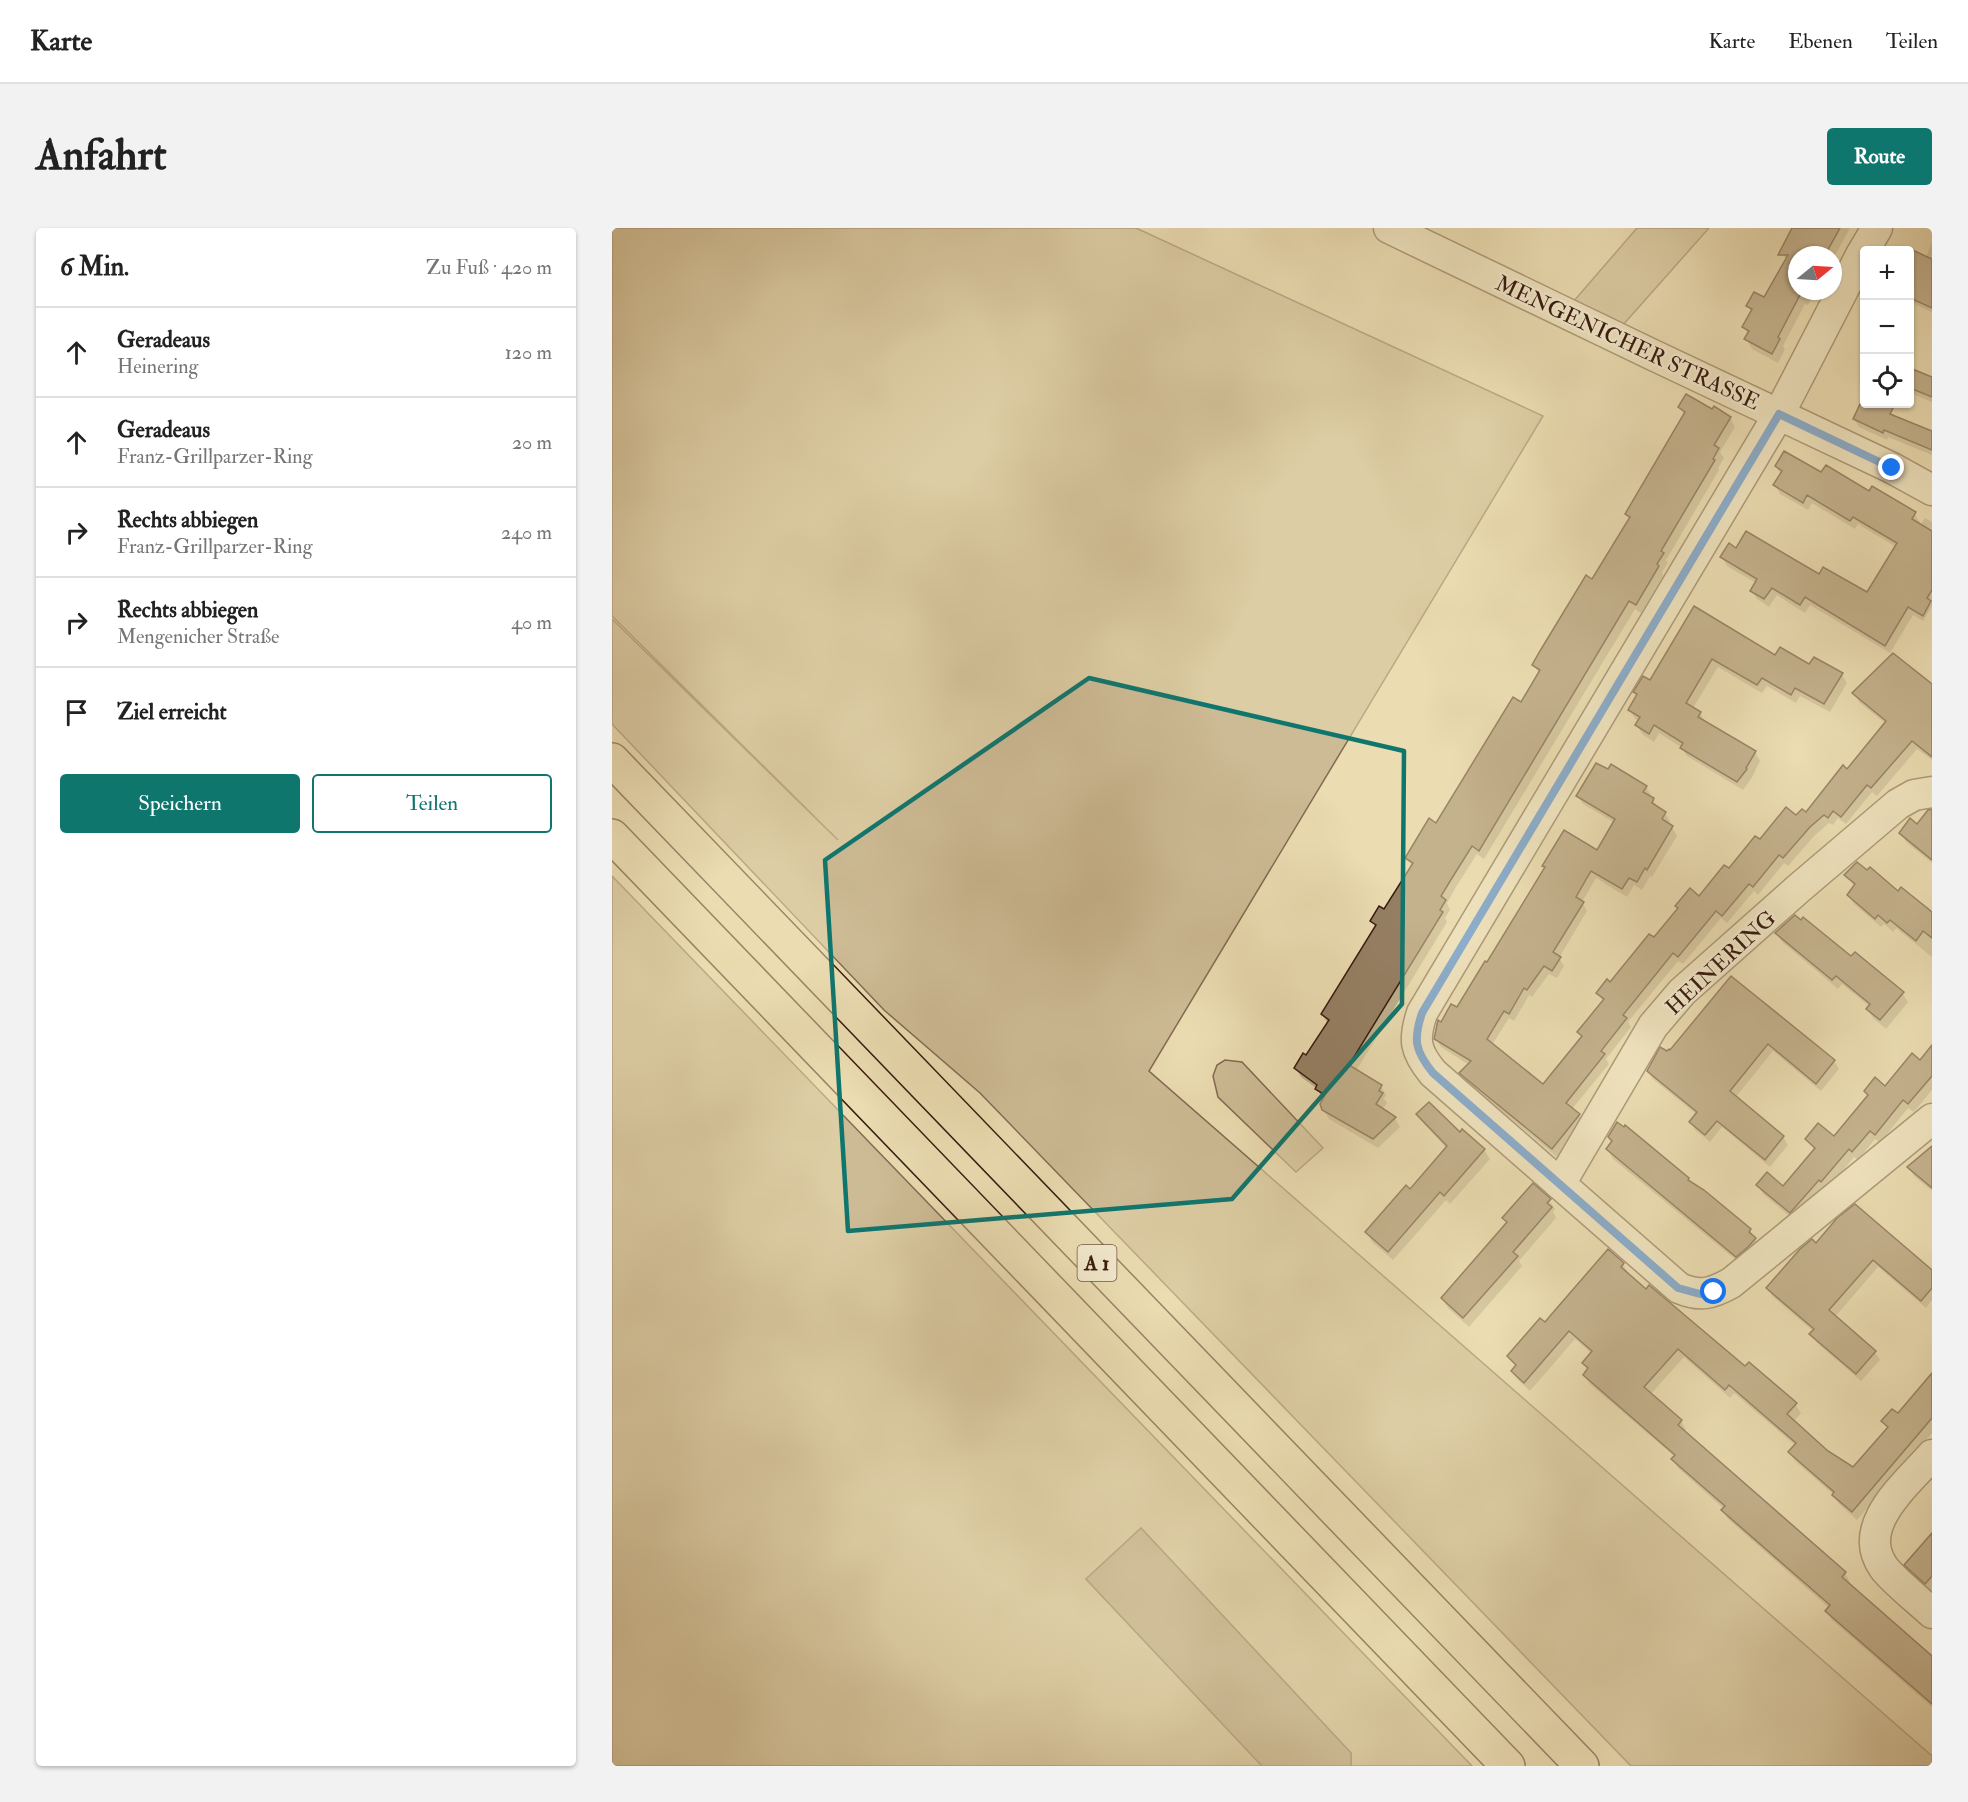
<!DOCTYPE html>
<html lang="de">
<meta charset="utf-8">
<style>
body{margin:0;font-family:"IM FELL Double Pica",serif;background:#f2f2f2;color:#222}
.controls{position:absolute;right:18px;top:18px;display:grid;overflow:hidden;border-radius:6px;box-shadow:0 2px 4px #0004}
.controls button{width:54px;height:54px;display:grid;place-items:center;padding:0;border:0;border-bottom:2px solid #e0e0e0;background:#fff;color:#222;font:30px sans-serif}
.compass{position:absolute;left:1176px;top:18px;width:54px;height:54px;border-radius:50%;background:#fff;box-shadow:0 2px 4px #0004;rotate:72deg}
.stop{position:absolute;width:18px;height:18px;margin:-14px;border:4px solid #1a73e8;border-radius:50%;background:#fff}
.stop.end{background:#1a73e8;border-color:#fff;box-shadow:0 2px 6px #0008}
.list{margin:0;padding:0;list-style:none}
h2{display:flex;justify-content:space-between;align-items:center;height:78px;margin:0;padding:0 24px;font-size:26px}
h2 small{font-size:20px;font-weight:400;color:#767676}
.list li{display:grid;grid-template-columns:39px 1fr auto;gap:18px;align-items:center;box-sizing:border-box;height:90px;padding:0 24px;border-top:2px solid #e0e0e0}
.list b{display:block;font-size:22px;white-space:nowrap}
.list p{margin:0;font-size:20px;white-space:nowrap;color:#767676}
.list em{font-size:20px;font-style:normal;color:#767676}
.actions{display:flex;gap:12px;padding:18px 24px}
.actions a{flex:1;padding:14px 0;border:2px solid #0f766e;border-radius:6px;text-align:center;font-size:21px;color:#0f766e}
.actions .main{background:#0f766e;color:#fff}
.icon{flex:none;width:33px;height:33px;fill:none;stroke:currentColor;stroke-width:2;stroke-linecap:round;stroke-linejoin:round}
.map{position:relative;flex:none;width:1320px;height:1538px;overflow:hidden;border-radius:6px}
header{display:flex;align-items:center;gap:36px;box-sizing:border-box;height:84px;padding:0 30px;background:#fff;border-bottom:2px solid #e0e0e0}
header strong{font-size:28px}
nav{display:flex;gap:33px;margin-inline-start:auto;font-size:21px}
.intro{display:flex;align-items:center;justify-content:space-between;box-sizing:border-box;height:144px;padding:0 36px}
h1{margin:0;font-size:42px}
.button{padding:15px 27px;border-radius:6px;background:#0f766e;color:#fff;font-size:21px;font-weight:700}
main{display:flex;gap:36px;padding:0 36px}
aside{flex:1;background:#fff;border-radius:6px;box-shadow:0 2px 4px #0004}
.map>svg:first-child{display:block}
.green{fill:#cdbb95;stroke:#826a52;stroke-width:1.5}
.water{fill:#ae9a7a;stroke:#7f674f;stroke-width:1.5}
.shadow{fill:#0003}
.building{fill:#957f63;stroke:#381a0e;stroke-width:1.5}
.lines{fill:none;stroke-linecap:round;stroke-linejoin:round}
.minor-casing{stroke:#654a37;stroke-width:33}
.highway-casing{stroke:#381a0e;stroke-width:36}
.minor{stroke:#f2e8cc;stroke-width:30}
.highway{stroke:#ebdcb1;stroke-width:33}
.route{stroke:#1a73e8;stroke-width:8}
.marked{fill:none;stroke:#0f766e;stroke-width:4.5;stroke-linejoin:round}
.labels{text-anchor:middle;stroke-width:5;stroke-linejoin:round;paint-order:stroke}
.shield{fill:#f2e8cc;stroke:#705847;stroke-width:1.5}
.shield-label{font-size:21px;font-weight:bold;fill:#381a0e}
.street-label{font-size:22px;fill:#381a0e;stroke:#f2e8cc}
</style>
<header>
<strong>Karte</strong>
<nav><a>Karte</a><a>Ebenen</a><a>Teilen</a></nav>
</header>
<div class="intro"><h1>Anfahrt</h1><a class="button">Route</a></div>
<main>
<aside>
<h2>6 Min.<small>Zu Fuß · 420 m</small></h2>
<ul class="list">
<li><svg class="icon" aria-label="ahead" viewBox="0 0 24 24"><path d="M12 20V5M6 11l6-6 6 6"/></svg><div><b>Geradeaus</b><p>Heinering</p></div><em>120 m</em></li>
<li><svg class="icon" aria-label="ahead" viewBox="0 0 24 24"><path d="M12 20V5M6 11l6-6 6 6"/></svg><div><b>Geradeaus</b><p>Franz-Grillparzer-Ring</p></div><em>20 m</em></li>
<li><svg class="icon" aria-label="right" viewBox="0 0 24 24"><path d="M7 20v-9h11M14 6l5 5-5 5"/></svg><div><b>Rechts abbiegen</b><p>Franz-Grillparzer-Ring</p></div><em>240 m</em></li>
<li><svg class="icon" aria-label="right" viewBox="0 0 24 24"><path d="M7 20v-9h11M14 6l5 5-5 5"/></svg><div><b>Rechts abbiegen</b><p>Mengenicher Straße</p></div><em>40 m</em></li>
<li><svg class="icon" aria-label="arrive" viewBox="0 0 24 24"><path d="M6 21V4h12l-3 4 3 4H6"/></svg><div><b>Ziel erreicht</b></div></li>
</ul>
<div class="actions"><a class="main">Speichern</a><a>Teilen</a></div>
</aside>
<div class="map">
<svg width="1320" height="1538" viewBox="0 0 1320 1538">
<rect width="100%" height="100%" fill="#ebdcb1"/>
<filter id="stains"><feTurbulence type="fractalNoise" baseFrequency=".00333" numOctaves="4"/><feColorMatrix values="0 0 0 0 .2 0 0 0 0 .09 0 0 0 0 .02 0 0 0 .5 -.17"/></filter>
<radialGradient id="worn" r=".72"><stop offset=".6" stop-color="#630" stop-opacity="0"/><stop offset="1" stop-color="#630" stop-opacity=".3"/></radialGradient>
<g class="green">
<path d="M0 0H524L931 188 537 843 1320 1528V1538H1019L368 865 272 782 0 496V391L226 612 0 388Z"/>
<path d="M1025 0H1097L1010 98 961 74Z"/>
<path d="M0 648 860 1538H739V1525L529 1300 474 1351 650 1538H0Z"/>
<path d="M613 832 630 834 711 920 684 944 606 869 601 848 605 837Z"/>
</g>
<path class="water" d="M529 1300 739 1525V1538H650L474 1351Z"/>
<g class="shadow">
<path d="M1196 0H1238L1221 31V27H1185V63H1204L1196 77 1193 76 1171 118 1173 121 1166 135 1140 121 1134 111 1136 107 1132 99 1140 84 1136 78 1153 71 1175 33 1169 23Z"/>
<path d="M1320 14V84L1298 74V22H1290L1291 20 1314 29Z"/>
<path d="M1298 112 1300 116 1298 120 1302 126 1298 137Z"/>
<path d="M1298 142 1320 151V174L1298 165Z"/>
<path d="M1251 171 1252 176H1261L1279 184 1282 189 1320 204V227L1276 209 1275 212 1247 199 1242 191Z"/>
<path d="M1068 179 1101 183 1118 190 1123 199 1108 224 1112 230 1106 240 1107 242 1054 332 1056 335 1050 344 1051 348 1029 385 1023 381 872 631 865 626 844 659 835 675 838 682 833 690 835 694 744 843 769 858 774 867 772 871 775 875 770 882 783 890 788 899 766 920 717 891 711 881 712 871 704 860 689 849 684 840 695 829 716 796 710 786 764 700 760 693 772 683 800 639 795 630 825 597 910 476 927 446 922 437 981 353 1018 292 1014 286 1073 188Z"/>
<path d="M1164 238 1210 246 1257 265 1302 285 1309 296 1313 290 1320 294V378L1311 393 1301 387 1278 425 1198 377 1193 385 1165 367 1157 379 1145 371 1140 363 1144 355 1115 338 1110 329 1125 322 1207 348 1256 366 1284 319 1246 296 1243 301 1200 275 1196 282 1168 266 1163 257 1169 247Z"/>
<path d="M1082 380 1164 429 1230 447 1235 455 1218 484 1188 468 1184 475 1155 458 1150 465 1106 439 1081 480 1088 485 1093 494 1143 524 1148 533 1139 551 1131 562 1075 528 1069 519 1047 505 1042 514 1030 506 1025 497 1027 493 1023 491 1018 482 1026 468 1023 464 1039 454Z"/>
<path d="M1320 458V532L1305 521 1265 568 1260 564 1234 596 1226 590 1221 597 1217 595 1202 608 1176 638 1172 635 1146 667 1142 663 1115 695 1109 690 1071 736 1066 733 1016 794 1019 799 994 831 997 836 960 881 967 887 972 895 945 929 853 853 849 845 857 837 829 819 824 810 829 796 846 781 876 736 934 640 932 638 985 624 1003 595 971 576 966 568 1034 559 1039 567 1037 569 1053 585 1058 593 1056 597 1060 599 1065 608 1040 649 1038 648 1030 662 1022 657 1015 669 984 650 970 674 975 683 947 730 952 738 945 750 937 746 920 769 917 767 902 793 897 790 880 817 931 858 970 810 967 804 991 774 986 765 998 756 1042 711 1148 614 1185 589 1194 586 1236 543 1274 496 1247 474 1242 465Z"/>
<path d="M1320 586V635L1294 614 1289 605 1305 598Z"/>
<path d="M1234 647 1286 665 1320 686V729L1284 700 1281 704 1272 696 1269 699 1242 676 1236 667 1243 659Z"/>
<path d="M1165 705 1239 730 1290 765 1296 774 1274 801 1261 790 1256 781 1258 779 1230 756 1226 761 1170 714Z"/>
<path d="M1119 750 1222 833 1227 841 1209 863 1161 823 1123 870 1171 909 1176 917 1158 939 1110 899 1098 914 1083 902 1079 894 1085 887 1041 851 1036 843 1058 824Z"/>
<path d="M1320 820V862L1302 884 1296 880 1268 915 1263 911 1246 932 1242 929 1215 962 1183 993 1151 966 1146 957 1172 960 1203 923 1195 911H1223L1257 869 1254 864 1274 860 1308 834Z"/>
<path d="M806 887 848 906 872 922 878 931 838 976 834 972 781 1032 760 1014 755 1004 798 963 835 921 812 896Z"/>
<path d="M997 909 1076 951 1079 955 1138 1002 1148 1020 1130 1037 1001 931 996 921 1001 915Z"/>
<path d="M1320 927V963L1302 948 1297 939Z"/>
<path d="M937 972 943 981 941 983 944 990 907 1033 910 1038 857 1099 836 1080 830 1071 895 996 891 990Z"/>
<path d="M1204 1017 1320 1044V1072L1314 1080 1266 1039 1223 1089 1263 1124 1268 1132 1249 1153 1204 1114 1199 1106 1201 1103 1160 1068 1156 1060Z"/>
<path d="M1011 1036 1016 1045 1015 1046 1133 1140 1183 1176 1189 1185 1181 1194 1216 1224 1241 1241 1276 1202 1271 1193 1286 1187 1320 1149V1205L1245 1292 1227 1276 1222 1267 1183 1233 1178 1224 1184 1218 1122 1165 1118 1170 1072 1129 1038 1167 1069 1193 1074 1202 1072 1204 1233 1345 1238 1354 1236 1356 1320 1430V1479L1220 1392 1215 1383 1217 1380 1116 1291 1111 1282 1112 1281 1066 1240 1061 1232 1063 1229 978 1156 972 1147 976 1143 972 1135 980 1126 963 1111 918 1163 906 1152 900 1144 904 1139 897 1128 933 1096Z"/>
<path d="M1320 1307V1361L1318 1363 1299 1345 1294 1337Z"/>
</g>
<g class="building">
<path d="M1180 0H1228L1213 27H1185V63H1190L1166 109 1168 111 1160 126 1132 111 1137 103 1130 99 1140 81 1134 78 1142 64 1152 69 1176 27H1166Z"/>
<path d="M1298 21 1320 31V80L1298 70Z"/>
<path d="M1298 140 1320 149V169L1298 160Z"/>
<path d="M1074 166 1100 181 1102 178 1119 189 1102 217 1107 220 1101 231 1103 232 1049 323 1052 325 1045 336 1047 338 1024 377 1017 373 867 623 860 618 840 650 829 668 834 672 828 682 831 684 737 837 770 857 767 863 771 865 764 876 784 889 761 911 710 882 708 876 713 867 703 861 705 857 682 840 691 825 694 827 717 792 709 786 764 697 758 693 767 678 772 681 801 635 793 630 817 590 824 595 901 469 909 474 928 442 920 437 928 423 974 347 980 351 1018 289 1013 286 1073 184 1066 179Z"/>
<path d="M1248 176H1283L1278 186 1320 203V222L1272 202 1271 205 1241 191Z"/>
<path d="M1172 223 1209 244 1214 237 1257 263 1260 258 1304 284 1300 291 1320 303V362L1315 370 1319 373 1311 388 1296 379 1273 418 1193 369 1188 377 1160 360 1152 371 1138 363 1145 351 1108 329 1117 315 1124 320 1134 303 1207 346 1211 339 1255 364 1285 315 1241 289 1238 293 1195 267 1191 275 1161 257 1170 243 1163 238Z"/>
<path d="M1082 378 1163 427 1168 419 1197 436 1202 429 1231 445 1212 476 1183 460 1179 467 1150 450 1145 457 1100 431 1074 475 1089 484 1086 489 1144 523 1134 540 1135 541 1125 554 1068 520 1071 515 1042 497 1037 506 1023 497 1028 489 1016 482 1025 466 1021 464 1031 448 1038 452Z"/>
<path d="M1281 425 1320 456V529L1300 513 1259 560 1255 557 1229 589 1221 583 1216 590 1212 587 1198 599 1171 630 1167 627 1141 659 1137 656 1110 688 1104 683 1066 729 1061 725 1011 787 1015 790 989 823 993 826 954 875 968 886 940 921 847 845 859 833 822 811 826 792 829 794 839 776 845 779 873 733 875 734 933 639 930 638 952 602 985 622 1003 591 964 568 984 535 996 541 999 536 1035 558 1031 564 1042 570 1040 575 1054 584 1050 591 1061 598 1035 642 1033 640 1025 654 1017 650 1010 661 979 643 964 669 972 674 941 724 949 729 940 743 932 738 915 762 912 760 897 786 892 783 875 811 931 856 970 808 965 804 992 771 984 765 995 751 998 754 1037 706 1042 709 1066 680 1063 678 1078 660 1087 668 1112 637 1117 640 1143 608 1148 611 1174 579 1184 587 1190 581 1194 584 1231 537 1235 541 1274 493 1240 465Z"/>
<path d="M1320 581V632L1287 605 1298 590 1305 596 1316 582Z"/>
<path d="M1245 634 1255 642 1258 639 1286 663 1289 659 1320 684V710L1311 703 1304 713 1278 692 1275 695 1266 687 1263 691 1235 667 1243 656 1232 647Z"/>
<path d="M1183 687 1189 692 1191 689 1239 728 1243 724 1292 764 1268 792 1254 781 1258 776 1224 748 1220 752 1163 705Z"/>
<path d="M1119 748 1223 832 1204 856 1156 816 1118 863 1172 908 1153 932 1105 893 1093 907 1077 894 1085 884 1035 843 1048 819 1055 823 1057 821 1058 822Z"/>
<path d="M1320 817V848L1296 876 1291 872 1263 907 1258 903 1240 924 1237 921 1209 954 1207 952 1178 985 1144 957 1155 944 1171 958 1203 920 1193 911 1206 895 1222 908 1256 867 1252 863 1263 849 1273 858 1300 825 1308 832Z"/>
<path d="M817 874 848 904 850 901 873 921 832 968 828 964 776 1024 753 1004 794 957 798 961 835 918 804 886Z"/>
<path d="M1005 894 1012 899 1013 897 1077 950 1076 952 1092 962 1139 1001 1137 1004 1144 1010 1136 1019 1124 1029 994 921 1000 913 996 909Z"/>
<path d="M1320 918V960L1295 939Z"/>
<path d="M921 955 939 971 935 975 940 979 901 1024 906 1028 851 1090 829 1070 895 994 890 990Z"/>
<path d="M1243 976 1320 1042V1060L1309 1073 1261 1032 1217 1082 1264 1123 1244 1146 1197 1106 1202 1101 1154 1060 1188 1021 1200 1011 1204 1015 1225 990Z"/>
<path d="M996 1021 1012 1035 1009 1039 1034 1061 1037 1057 1133 1138 1137 1134 1185 1175 1175 1186 1216 1223 1241 1239 1276 1199 1269 1193 1280 1181 1286 1185 1320 1145V1190L1240 1284 1220 1267 1222 1264 1176 1224 1184 1215 1117 1157 1113 1162 1066 1121 1032 1159 1070 1192 1066 1197 1234 1344 1230 1349 1320 1428V1476L1213 1383 1218 1377 1109 1282 1113 1278 1059 1231 1063 1227 971 1147 976 1140 970 1135 980 1123 957 1103 912 1155 899 1143 904 1137 895 1128 928 1090 933 1094 938 1088Z"/>
<path d="M1320 1305V1348L1313 1356 1292 1337Z"/>
</g>
<g class="lines">
<g class="minor-casing">
<g id="minor">
<path d="M777 0 1041 127 1280 240 1320 262"/>
<path d="M1265 0 1249 27 1167 186 810 785C801 812 803 823 821 845L1067 1060C1088 1069 1099 1066 1119 1055L1320 891"/>
<path d="M948 956 1041 798 1070 764 1186 661 1286 576 1302 567 1320 564"/>
<path d="M1320 1227C1294 1257 1242 1298 1272 1340 1282 1353 1307 1373 1320 1385"/>
</g>
</g>
<g class="highway-casing">
<g id="highway">
<path d="M0 532 970 1538"/>
<path d="M0 608 896 1538"/>
</g>
</g>
<use href="#minor" class="minor"/>
<use href="#highway" class="highway"/>
</g>
<g class="lines">
<path class="route" d="M1102 1064 1088 1066 1066 1060 821 845C803 823 801 812 810 785L1167 186 1280 240"/>
</g>
<path d="M0 0H1320V1538H0ZM477 450 792 523 790 776 620 971 236 1003 213 632Z" fill="#ebdcb1" fill-opacity=".55" fill-rule="evenodd"/>
<path class="marked" d="M477 450 792 523 790 776 620 971 236 1003 213 632Z"/>
<g class="labels">
<rect class="shield" x="465.5" y="1017" width="39" height="36" rx="4.5"/>
<g class="shield-label">
<text x="485" y="1042">A 1</text>
</g>
<g class="street-label">
<text transform="translate(1016 114) rotate(25)" y="8">MENGENICHER STRASSE</text>
<text transform="translate(1108 734) rotate(-43)" y="8">HEINERING</text>
</g>
</g>
<rect width="100%" height="100%" filter="url(#stains)"/>
<rect width="100%" height="100%" fill="url(#worn)"/>
</svg>
<div class="controls">
<button>+</button>
<button>−</button>
<button><svg class="icon" aria-label="locate" viewBox="0 0 24 24"><circle cx="12" cy="12" r="6"/><path d="M12 2v4M12 18v4M2 12h4M18 12h4"/></svg></button>
</div>
<svg class="compass" viewBox="-18 -18 36 36"><path d="M0-13l5 13h-10z" fill="#e53935"/><path d="M0 13l5-13h-10z" fill="#767676"/></svg>
<div class="stop" style="left:1102px;top:1064px"></div>
<div class="stop end" style="left:1280px;top:240px"></div>
</div>
</main>
